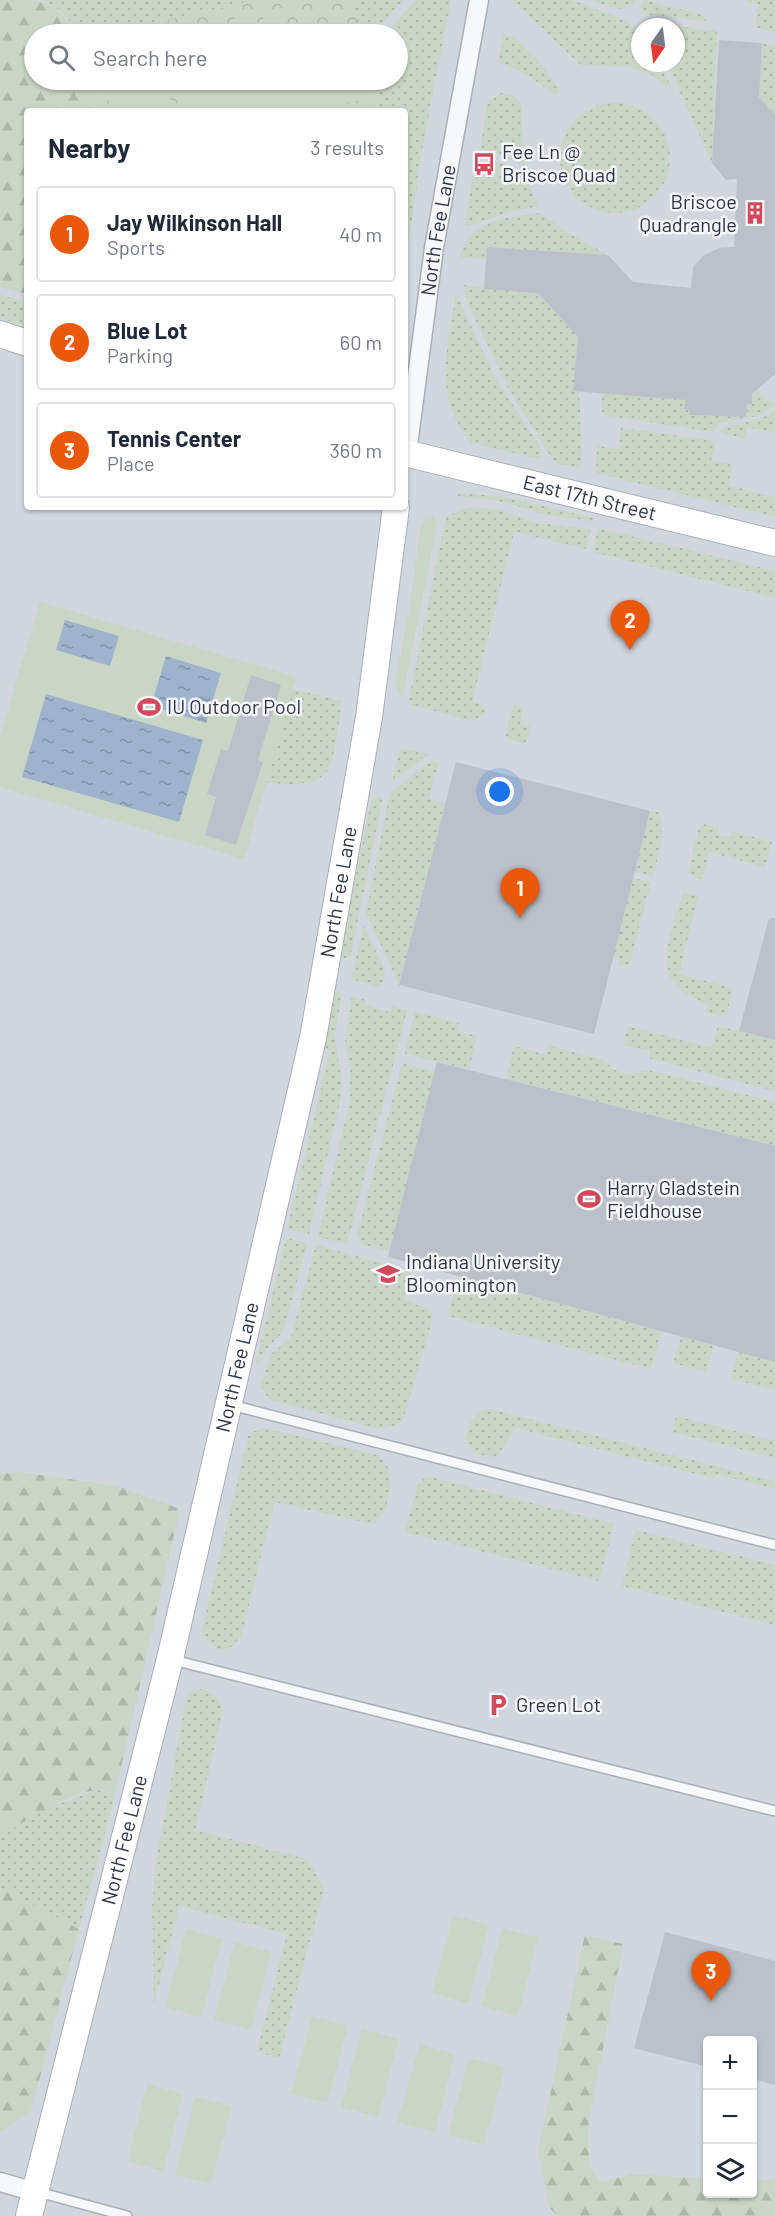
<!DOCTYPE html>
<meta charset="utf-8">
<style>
body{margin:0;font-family:Barlow,sans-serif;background:#f6f6f7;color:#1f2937}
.controls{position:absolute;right:18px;bottom:18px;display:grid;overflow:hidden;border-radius:6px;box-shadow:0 2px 4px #0004}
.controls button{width:54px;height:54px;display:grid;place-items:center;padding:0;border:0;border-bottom:2px solid #e0e1e3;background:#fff;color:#1f2937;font:30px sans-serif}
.compass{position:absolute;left:631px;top:18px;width:54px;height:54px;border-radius:50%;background:#fff;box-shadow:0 2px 4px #0004;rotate:194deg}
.you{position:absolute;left:500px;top:792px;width:21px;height:21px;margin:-15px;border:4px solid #fff;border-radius:50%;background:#1a73e8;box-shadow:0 0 0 9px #1a73e833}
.badge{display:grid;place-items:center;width:39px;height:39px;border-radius:50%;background:#ea580c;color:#fff;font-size:20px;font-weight:700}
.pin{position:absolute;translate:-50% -50px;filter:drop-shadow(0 2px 3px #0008)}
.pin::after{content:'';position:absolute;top:32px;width:21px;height:18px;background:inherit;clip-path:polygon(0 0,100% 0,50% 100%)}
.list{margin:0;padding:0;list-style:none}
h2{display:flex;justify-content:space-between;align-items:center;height:78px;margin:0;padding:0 24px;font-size:26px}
h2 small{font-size:20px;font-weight:400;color:#747a83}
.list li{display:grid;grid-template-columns:39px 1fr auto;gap:18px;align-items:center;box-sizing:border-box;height:96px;margin:0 12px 12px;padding:0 12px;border:2px solid #e0e1e3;border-radius:6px}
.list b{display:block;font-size:22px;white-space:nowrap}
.list p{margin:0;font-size:20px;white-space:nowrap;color:#747a83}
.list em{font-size:20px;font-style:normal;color:#747a83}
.icon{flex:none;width:33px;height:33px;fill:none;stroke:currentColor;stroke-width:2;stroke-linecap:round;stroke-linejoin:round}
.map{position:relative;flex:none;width:775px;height:2216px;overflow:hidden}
.search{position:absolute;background:#fff;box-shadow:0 2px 4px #0004;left:24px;top:24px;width:384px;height:66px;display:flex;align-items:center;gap:15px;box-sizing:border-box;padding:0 21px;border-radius:33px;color:#747a83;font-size:22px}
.panel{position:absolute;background:#fff;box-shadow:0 2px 4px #0004;left:24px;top:108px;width:384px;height:402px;border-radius:6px}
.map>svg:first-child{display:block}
.built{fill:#d2d6de;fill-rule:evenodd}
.grass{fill:url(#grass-dots)}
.forest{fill:url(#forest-firs)}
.park{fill:url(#park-crowns)}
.pitch{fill:#c9d6c5}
.water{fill:url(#water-ripples)}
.building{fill:#bbc0ca}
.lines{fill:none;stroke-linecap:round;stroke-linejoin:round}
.lane-casing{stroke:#a9aeb7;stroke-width:12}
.street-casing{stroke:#a9aeb7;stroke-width:21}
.secondary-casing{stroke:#a9aeb7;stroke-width:28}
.lane{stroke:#f7f8fa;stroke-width:9}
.street{stroke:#f7f8fa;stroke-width:18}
.secondary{stroke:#fff;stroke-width:26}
.labels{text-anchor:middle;stroke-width:5;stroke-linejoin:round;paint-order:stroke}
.poi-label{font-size:20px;fill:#2b3445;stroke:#f4f6f9;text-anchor:start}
.street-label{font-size:20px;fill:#2b3445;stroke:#f4f6f9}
</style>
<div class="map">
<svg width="775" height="2216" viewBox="0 0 775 2216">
<defs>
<pattern id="grass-dots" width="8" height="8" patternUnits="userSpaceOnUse" patternTransform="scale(1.5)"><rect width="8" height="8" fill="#c9d6c5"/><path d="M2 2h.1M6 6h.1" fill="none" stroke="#adb8ab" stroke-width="1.8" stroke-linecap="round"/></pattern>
<pattern id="forest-firs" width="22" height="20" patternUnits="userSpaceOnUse" patternTransform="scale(1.5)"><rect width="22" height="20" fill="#c9d6c5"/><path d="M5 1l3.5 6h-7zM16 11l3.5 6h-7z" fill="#adb8ab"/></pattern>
<pattern id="park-crowns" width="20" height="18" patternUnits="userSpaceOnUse" patternTransform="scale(1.5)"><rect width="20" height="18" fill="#c9d6c5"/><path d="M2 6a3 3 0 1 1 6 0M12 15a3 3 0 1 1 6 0" fill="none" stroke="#adb8ab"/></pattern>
<pattern id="water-ripples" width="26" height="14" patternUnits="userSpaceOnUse" patternTransform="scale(1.5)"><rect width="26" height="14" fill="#9fb4cc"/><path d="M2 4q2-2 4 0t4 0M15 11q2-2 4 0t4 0" fill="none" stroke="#8293a7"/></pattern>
</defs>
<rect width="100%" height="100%" fill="#e4e7ec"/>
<path class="built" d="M0 0H775V2216H0ZM640 27H676V63H640ZM34 34H398V80H34ZM27 111H405V507H27ZM708 2040H752V2194H708Z"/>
<g class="grass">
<path d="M45 0H256L104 34H80L63 13Z"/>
<path d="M352 0H403C391 13 379 34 360 34Z"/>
<path d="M416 0H451L424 140 405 263V111H352L377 105 371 80H398V34L391 27Z"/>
<path d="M511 0H572L624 20 640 32V63H660L673 90 650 74 630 67 581 65Z"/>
<path d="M592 0H636C625 15 607 7 592 0Z"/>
<path d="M644 0 703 15 707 21 649 15 643 13 639 6Z"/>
<path d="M744 0H775V32L755 27 758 4Z"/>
<path d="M647 22 717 31 712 163 667 63H676V27H646Z"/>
<path d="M504 34C523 37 548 74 560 89L559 93 553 94C532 79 525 70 498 63Z"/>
<path d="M762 43 775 46V115L759 97Z"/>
<path d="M501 93 514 96 521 104 525 170 515 161 481 148 487 102Z"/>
<circle cx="615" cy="158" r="55"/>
<path d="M495 160 513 167 522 183 528 182 538 206 508 212 468 227 465 224 473 176 480 172 492 175Z"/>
<path d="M540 213 571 235 608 255 487 247 486 259 460 257C467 220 509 217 540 213Z"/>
<path d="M464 285 538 293 578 337 573 391 579 392 582 455V463L578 468 555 463 508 388 467 302Z"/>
<path d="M456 293 494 376 542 450 540 459 471 443C431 393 448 350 456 293Z"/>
<path d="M0 295 27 302V327L0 318Z"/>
<path d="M757 390 774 405C759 422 738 417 718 423L714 432 602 415V393L686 400 684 408 690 410 689 415 746 417 747 404Z"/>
<path d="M775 410V433L747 427 744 439 718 432C733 419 755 427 775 410Z"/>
<path d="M621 428 716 441 711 460 733 465 728 485 775 497V517L596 473 597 446 619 449Z"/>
<path d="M459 493 505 497 594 518 593 521 545 515 505 502 458 496Z"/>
<path d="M467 508 499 509 536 523 591 529 586 549 514 532 472 702 485 706V713L473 721 408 704 446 516Z"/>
<path d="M598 528 775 571V598L593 552Z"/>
<path d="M293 689 342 701C339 719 336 757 327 771 316 788 281 785 264 782Z"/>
<path d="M516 704 523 708 520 724 530 726 525 744 505 737 512 707Z"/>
<path d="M400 748 429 754 392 782Z"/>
<path d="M432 760 438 764 429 799 445 803 399 985 366 912 390 793Z"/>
<path d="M378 796 383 797 350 959 339 957 371 802Z"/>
<path d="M650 811 658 812C668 832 658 857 653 876L635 872Z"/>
<path d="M704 824 719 828 718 835 730 838 731 831 772 842 765 867 709 852 702 880 688 873 698 831Z"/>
<path d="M633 878 651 882 629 967 618 964 619 959 613 957Z"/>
<path d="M683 893 698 896 679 974 733 988 726 1017 706 1013 708 1005C698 999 683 994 676 985 655 962 676 919 683 893Z"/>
<path d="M364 926 385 970 382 984 377 986 351 979Z"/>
<path d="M334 991 342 993 335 1035 341 1077V1097L309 1234 287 1229 330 1050 323 1048Z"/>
<path d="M352 996 366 1000 365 1005 390 1012 392 1006 407 1010 347 1244 318 1237 350 1100V1068L345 1043Z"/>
<path d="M415 1012 459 1023 457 1031 477 1036 469 1069 405 1054Z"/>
<path d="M628 1026 712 1048 718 1026 775 1040V1091L648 1058 650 1051 623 1045Z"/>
<path d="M514 1046 547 1055 549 1046 603 1060 618 1072 631 1074 649 1070 775 1102V1146L506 1079Z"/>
<path d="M402 1063 435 1072 390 1251 360 1244 357 1236Z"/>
<path d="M286 1238 307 1243 283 1332 267 1348 260 1363 255 1367Z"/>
<path d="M316 1245 411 1271 403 1300 430 1309 433 1318 403 1420 396 1426 378 1429 269 1399 261 1387 271 1354 291 1337Z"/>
<path d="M458 1276 661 1331 651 1369 448 1316Z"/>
<path d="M681 1337 714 1346 706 1372 673 1363Z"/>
<path d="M738 1352 775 1362V1390L731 1379Z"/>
<path d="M489 1409 775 1481V1489L717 1474 716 1479 516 1428 497 1457 474 1454 466 1440C469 1425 472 1412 489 1409Z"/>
<path d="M676 1416 775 1441V1458L672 1432Z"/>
<path d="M264 1428 378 1455C384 1461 389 1467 390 1476 393 1488 385 1519 373 1524L274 1502 243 1630C232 1656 217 1654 201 1634L249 1433Z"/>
<path d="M427 1476 614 1524 599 1581 405 1532 418 1484Z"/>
<path d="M636 1530 775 1565V1625L622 1586Z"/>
<path d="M199 1689C212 1691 218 1698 223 1710L195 1830 307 1859 324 1888 279 2058 257 2052 287 1934 179 1906 154 2004 152 1908 155 1868 187 1693Z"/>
<path d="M97 1790C106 1791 110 1794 113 1803L79 1929 0 1887V1837L40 1811Z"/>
</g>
<g class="forest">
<path d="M0 0C48 0 49 0 80 34H34V80H93L100 111H27V294L0 287Z"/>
<path d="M20 1472 117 1486 180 1509 113 1803 111 1796 104 1790C79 1787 21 1823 0 1837V1474Z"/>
<path d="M0 1887 79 1929 31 2111 9 2127 0 2130Z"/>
<path d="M585 1935 623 1944 588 2126 589 2166 601 2182 632 2174 707 2179 708 2194H752L753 2181 775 2179V2216H558L549 2207 538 2151Z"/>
</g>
<g class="park">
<path d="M256 0H352L360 34H104Z"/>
<path d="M93 80H371L377 105 352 111H100Z"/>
</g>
<g class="pitch">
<path d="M282 8 288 34H267L262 12Z"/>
<path d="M254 15 259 34H237L234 19Z"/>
<path d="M104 80H166L173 111H111Z"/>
<path d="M183 80H236L243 111H191Z"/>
<path d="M248 80H269L276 111H255Z"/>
<path d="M277 80H298L305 111H284Z"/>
<path d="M311 80H332L338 105 317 109Z"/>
<path d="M341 80H362L367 99 346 103Z"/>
<path d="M434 516 437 525 402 699 395 683 410 607 420 530 425 517Z"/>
<path d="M40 602 297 677 244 859 0 787V736Z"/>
<path d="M453 1915 489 1925 468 2003 432 1993Z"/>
<path d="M502 1928 538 1938 518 2016 482 2006Z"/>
<path d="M186 1929 222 1939 201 2017 165 2007Z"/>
<path d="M235 1942 271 1952 251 2030 214 2020Z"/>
<path d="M312 2016 348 2026 327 2103 291 2094Z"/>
<path d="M362 2029 398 2039 378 2117 341 2107Z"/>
<path d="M419 2044 455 2054 435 2132 398 2122Z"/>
<path d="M469 2058 505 2067 484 2145 448 2135Z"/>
<path d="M147 2084 183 2094 163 2171 127 2162Z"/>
<path d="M195 2097 231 2106 211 2184 175 2175Z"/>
</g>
<g class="water">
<path d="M65 620 119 636 110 666 56 650Z"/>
<path d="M166 656 221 673 206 723 151 706Z"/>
<path d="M46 694 203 740 179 822 22 777Z"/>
</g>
<g class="building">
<path d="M719 40 762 43 759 97 775 115V374L752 394V404H747L746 417 689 415 690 410 684 409 686 400 573 391 578 337 538 293 484 289 487 247 608 255 633 282 691 288 693 267 704 255 719 248 734 247 737 179 726 180 712 163Z"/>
<path d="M251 675 281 685 258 760 263 762 236 845 205 835 216 797 207 794 221 749 228 751Z"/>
<path d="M456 762 650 811 594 1034 399 985Z"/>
<path d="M769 918H775V1040L739 1031Z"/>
<path d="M437 1062 775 1146V1362L388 1257Z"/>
<path d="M665 1932 775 1961V2085L753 2079V2040H708V2067L634 2048Z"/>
</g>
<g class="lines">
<g class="lane-casing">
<g id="lane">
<path d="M231 1405 775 1545"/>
<path d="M173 1660 775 1811"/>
<path d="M38 2192 127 2216"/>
</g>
</g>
<g class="street-casing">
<g id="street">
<path id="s1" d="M407 453 434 248 479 0"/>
<path d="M0 2182 35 2192"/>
</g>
</g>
<g class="secondary-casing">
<g id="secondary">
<path d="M0 334 27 343"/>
<path id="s2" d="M405 453 775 543"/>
<path id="s3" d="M29 2216 170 1659 313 1038 369 717 396 507"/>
</g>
</g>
<use href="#lane" class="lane"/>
<use href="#street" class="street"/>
<use href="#secondary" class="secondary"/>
</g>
<defs>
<g id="bus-bare" transform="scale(1.8)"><path d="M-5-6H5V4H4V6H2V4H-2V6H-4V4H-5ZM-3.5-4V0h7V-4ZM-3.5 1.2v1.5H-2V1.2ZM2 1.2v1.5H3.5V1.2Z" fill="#d1495b" stroke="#f4f6f9" stroke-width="2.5" paint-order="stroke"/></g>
<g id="building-bare" transform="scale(1.8)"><path d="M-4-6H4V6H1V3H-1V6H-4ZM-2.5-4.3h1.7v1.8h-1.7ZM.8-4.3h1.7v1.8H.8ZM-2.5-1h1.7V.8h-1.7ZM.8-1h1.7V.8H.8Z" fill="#d1495b" stroke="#f4f6f9" stroke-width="2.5" paint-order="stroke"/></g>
<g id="stadium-bare" transform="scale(1.8)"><path d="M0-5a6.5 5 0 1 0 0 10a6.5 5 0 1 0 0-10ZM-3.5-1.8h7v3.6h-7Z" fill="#d1495b" stroke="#f4f6f9" stroke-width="2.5" paint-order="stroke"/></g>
<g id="university-bare" transform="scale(1.8)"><path d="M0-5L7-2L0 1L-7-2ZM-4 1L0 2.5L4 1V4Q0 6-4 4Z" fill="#d1495b" stroke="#f4f6f9" stroke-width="2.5" paint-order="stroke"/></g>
<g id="parking-bare" transform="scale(1.8)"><path d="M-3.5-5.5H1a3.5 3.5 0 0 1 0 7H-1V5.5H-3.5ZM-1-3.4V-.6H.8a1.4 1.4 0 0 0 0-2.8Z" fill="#d1495b" stroke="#f4f6f9" stroke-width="2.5" paint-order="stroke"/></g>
</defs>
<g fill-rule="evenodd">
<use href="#bus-bare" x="484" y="164"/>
<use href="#building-bare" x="755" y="213"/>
<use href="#stadium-bare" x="149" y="707"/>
<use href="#stadium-bare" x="589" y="1199"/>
<use href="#university-bare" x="388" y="1274"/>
<use href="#parking-bare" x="498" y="1705"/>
</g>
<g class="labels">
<g class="poi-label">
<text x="502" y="159">Fee Ln @<tspan x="502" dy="23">Briscoe Quad</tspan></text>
<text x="737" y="209" text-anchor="end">Briscoe<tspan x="737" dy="23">Quadrangle</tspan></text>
<text x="167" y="714">IU Outdoor Pool</text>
<text x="607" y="1195">Harry Gladstein<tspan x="607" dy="23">Fieldhouse</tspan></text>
<text x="406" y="1269">Indiana University<tspan x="406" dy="23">Bloomington</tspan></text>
<text x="516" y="1712">Green Lot</text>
</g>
<g class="street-label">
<text dy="7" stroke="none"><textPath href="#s1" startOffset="225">North Fee Lane</textPath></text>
<text dy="7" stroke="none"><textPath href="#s2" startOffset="190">East 17th Street</textPath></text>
<text dy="7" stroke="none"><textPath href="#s3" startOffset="1360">North Fee Lane</textPath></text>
<text dy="7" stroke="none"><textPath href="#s3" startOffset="874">North Fee Lane</textPath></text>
<text dy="7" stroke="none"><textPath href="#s3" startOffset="388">North Fee Lane</textPath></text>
</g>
</g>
</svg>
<div class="controls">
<button>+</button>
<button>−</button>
<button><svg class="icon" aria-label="layers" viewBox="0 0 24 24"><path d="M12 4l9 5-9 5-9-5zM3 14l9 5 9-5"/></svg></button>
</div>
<svg class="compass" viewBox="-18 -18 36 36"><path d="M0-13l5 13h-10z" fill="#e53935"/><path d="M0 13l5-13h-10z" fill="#747a83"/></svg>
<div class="you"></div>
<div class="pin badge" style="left:520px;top:918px">1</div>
<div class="pin badge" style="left:630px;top:650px">2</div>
<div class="pin badge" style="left:711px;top:2001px">3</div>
<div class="search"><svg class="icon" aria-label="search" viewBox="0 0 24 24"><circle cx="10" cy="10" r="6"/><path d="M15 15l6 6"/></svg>Search here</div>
<section class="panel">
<h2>Nearby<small>3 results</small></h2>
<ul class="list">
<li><span class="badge">1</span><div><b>Jay Wilkinson Hall</b><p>Sports</p></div><em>40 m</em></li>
<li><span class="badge">2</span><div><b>Blue Lot</b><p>Parking</p></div><em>60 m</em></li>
<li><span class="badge">3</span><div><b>Tennis Center</b><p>Place</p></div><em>360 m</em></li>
</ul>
</section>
</div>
